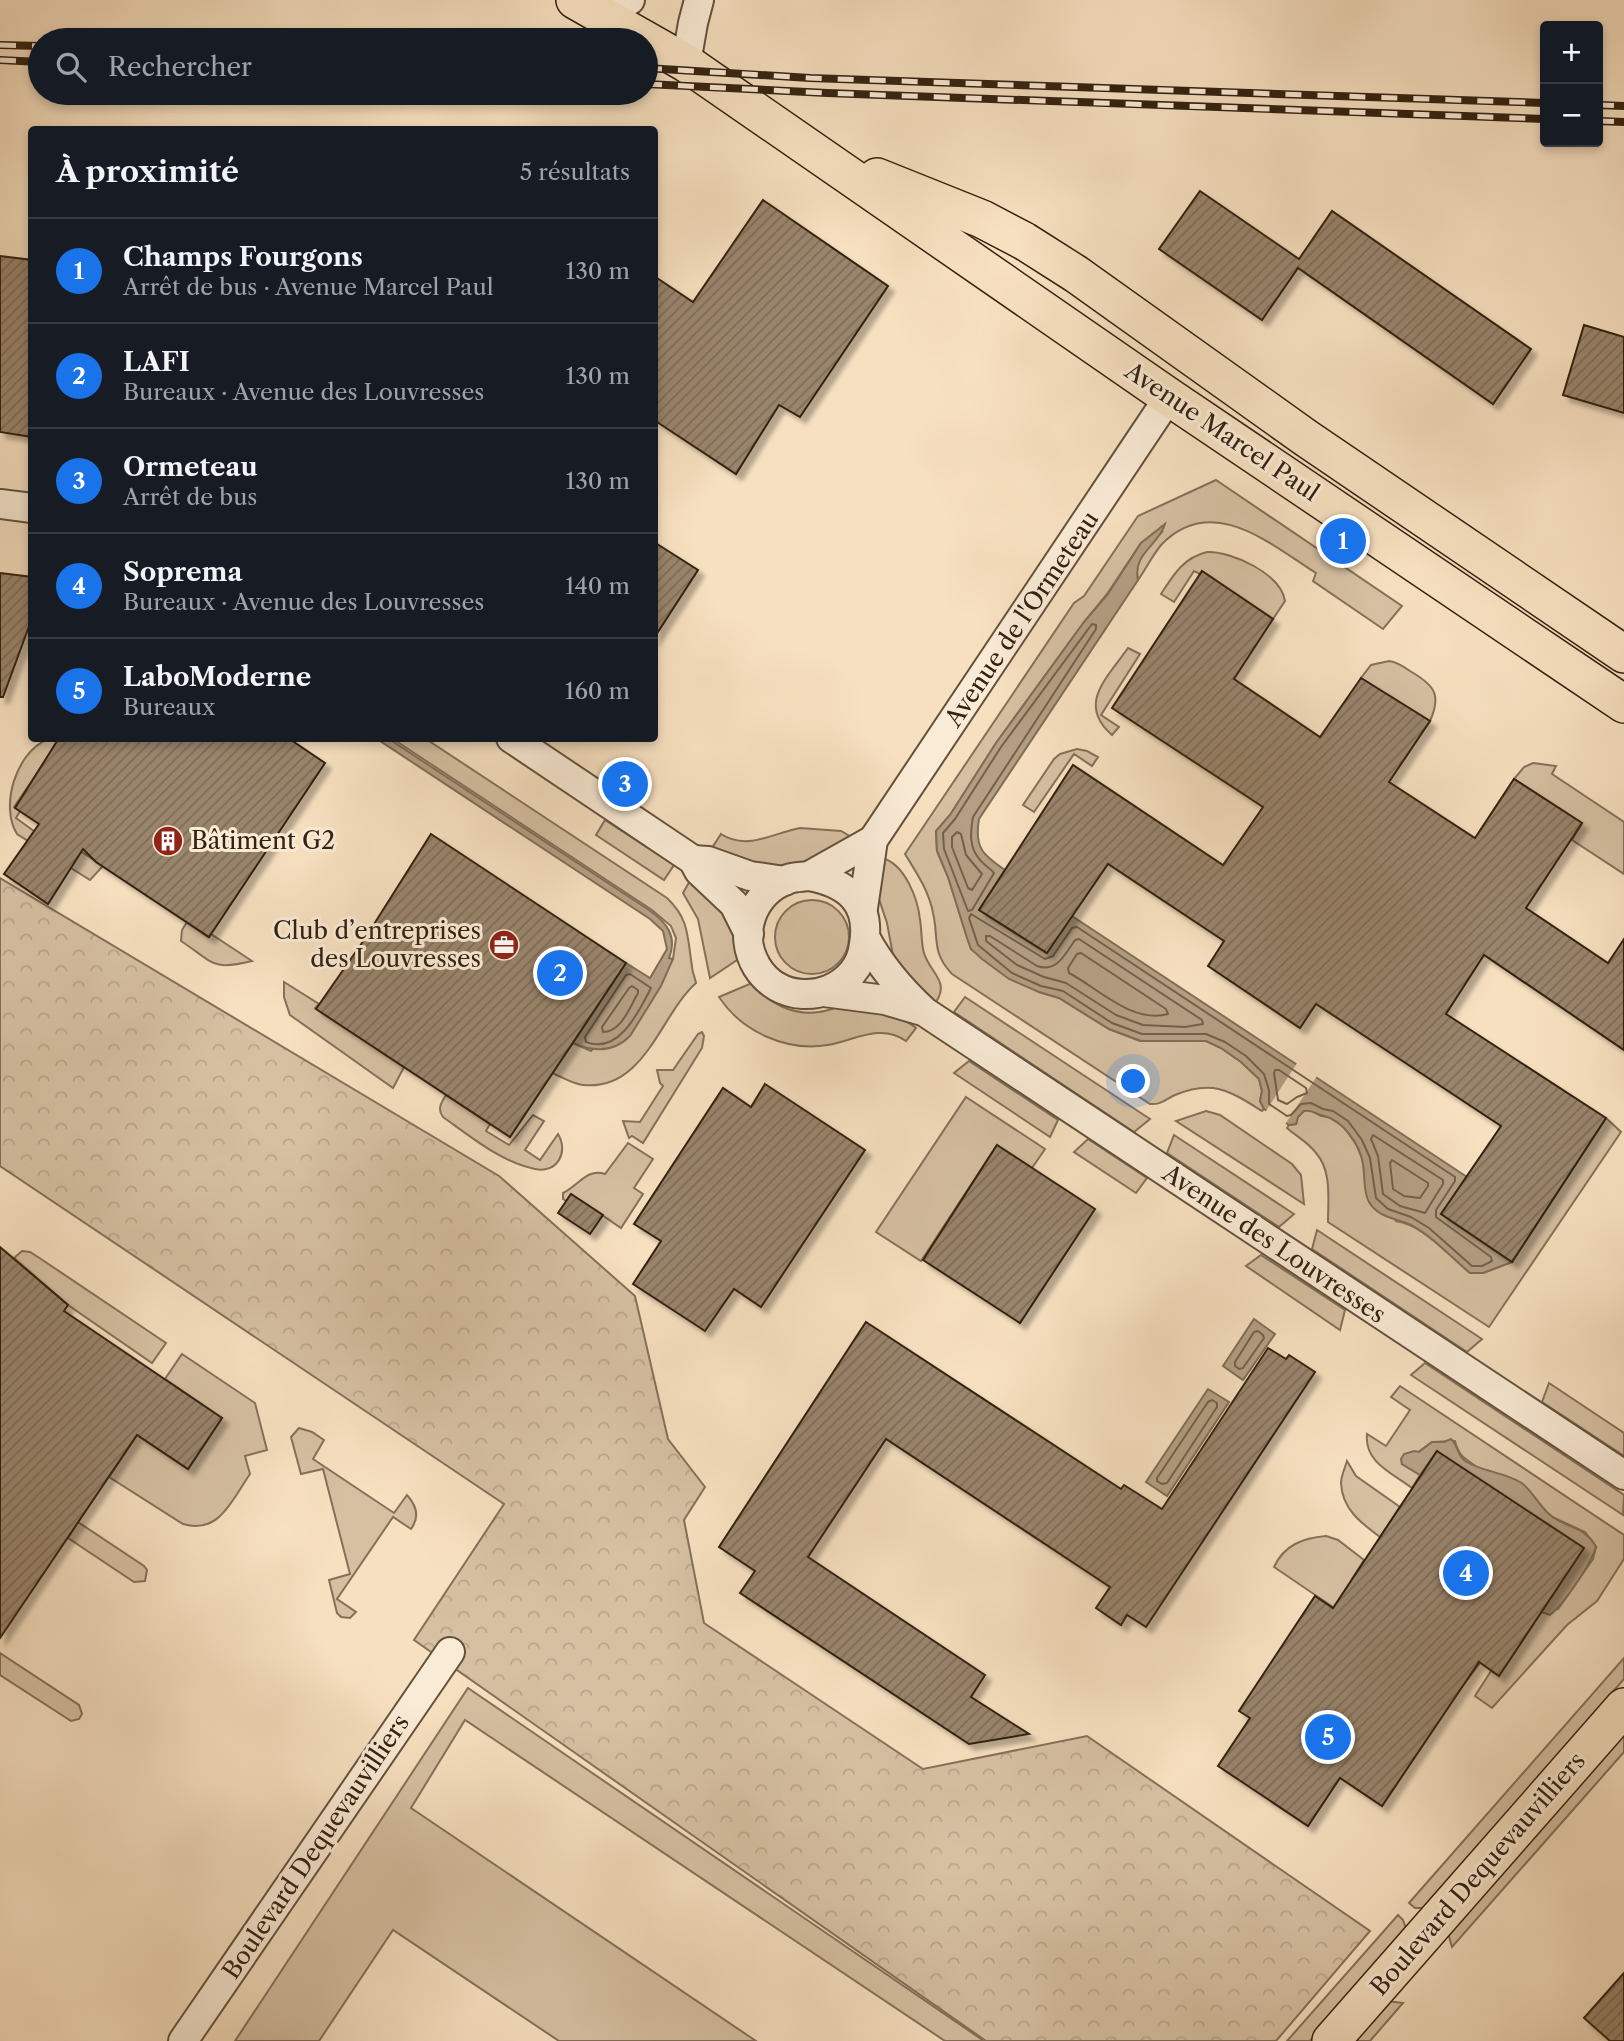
<!DOCTYPE html>
<html lang="fr">
<meta charset="utf-8">
<style>
body{margin:0;font-family:"Libre Caslon Text",serif;background:#20242c;color:#f1f3f6}
.controls{position:absolute;right:21px;top:21px;display:grid;overflow:hidden;border-radius:7px;box-shadow:0 4px 10px #0003}
.controls button{width:63px;height:63px;display:grid;place-items:center;padding:0;border:0;border-bottom:2px solid #363941;background:#171b24;color:#f1f3f6;font:35px sans-serif}
.you{position:absolute;left:1134px;top:1082px;width:24px;height:24px;margin:-18px;border:5px solid #fff;border-radius:50%;background:#1a73e8;box-shadow:0 0 0 10px #1a73e833}
.badge{display:grid;place-items:center;width:46px;height:46px;border-radius:50%;background:#1a73e8;color:#fff;font-size:23px;font-weight:700}
.pin{position:absolute;translate:-50% -50%;border:4px solid #fff;box-shadow:0 2px 7px #0006}
.list{margin:0;padding:0;list-style:none}
h2{display:flex;justify-content:space-between;align-items:center;height:91px;margin:0;padding:0 28px;font-size:30px}
h2 small{font-size:23px;font-weight:400;color:#9ea1a6}
.list li{display:grid;grid-template-columns:46px 1fr auto;gap:21px;align-items:center;box-sizing:border-box;height:105px;padding:0 28px;border-top:2px solid #363941}
.list b{display:block;font-size:26px;white-space:nowrap}
.list p{margin:0;font-size:23px;white-space:nowrap;color:#9ea1a6}
.list em{font-size:23px;font-style:normal;color:#9ea1a6}
.icon{flex:none;width:38px;height:38px;fill:none;stroke:currentColor;stroke-width:2;stroke-linecap:round;stroke-linejoin:round}
.map{position:relative;flex:none;width:1624px;height:2041px;overflow:hidden}
.search{position:absolute;background:#171b24;box-shadow:0 4px 10px #0003;left:28px;top:28px;width:630px;height:77px;display:flex;align-items:center;gap:18px;box-sizing:border-box;padding:0 24px;border-radius:38px;color:#9ea1a6;font-size:26px}
.panel{position:absolute;background:#171b24;box-shadow:0 4px 10px #0003;left:28px;top:126px;width:630px;height:616px;border-radius:7px}
.map>svg:first-child{display:block}
.green{fill:#d6c0a2;stroke:#84705a;stroke-width:2}
.forest{fill:url(#forest-crowns);stroke:#84705a;stroke-width:2}
.water{fill:#b49f84;stroke:#806d56;stroke-width:2}
.pier{fill:#f7e0c0}
.lines{fill:none;stroke-linecap:round;stroke-linejoin:round}
.shore{stroke:#74604a;stroke-width:2}
.building{fill:url(#building-hatch);stroke:#332111;stroke-width:2;filter:url(#shadow)}
.minor-casing{stroke:#64513d;stroke-width:32}
.major-casing{stroke:#332111;stroke-width:40}
.minor{stroke:#faebd6;stroke-width:28}
.major{stroke:#f7e0c0;stroke-width:37}
.rail-casing{stroke:#332111;stroke-width:8}
.rail{stroke:#faebd6;stroke-width:5;stroke-dasharray:16;stroke-linecap:butt}
.labels{text-anchor:middle;stroke-width:6;stroke-linejoin:round;paint-order:stroke}
.street-label{font-size:24px;fill:#332111;stroke:#faebd6}
.poi-label{font-size:24px;fill:#332111;stroke:#faebd6;text-anchor:start}
</style>
<div class="map">
<svg width="1624" height="2041" viewBox="0 0 1624 2041">
<defs>
<pattern id="forest-crowns" width="20" height="18" patternUnits="userSpaceOnUse" patternTransform="scale(1.75)"><rect width="20" height="18" fill="#d6c0a2"/><path d="M2 6a3 3 0 1 1 6 0M12 15a3 3 0 1 1 6 0" fill="none" stroke="#b8a58a"/></pattern>
<pattern id="building-hatch" width="6" height="6" patternUnits="userSpaceOnUse" patternTransform="scale(1.75)"><rect width="6" height="6" fill="#99846c"/><path d="M-1 1l2-2M0 6l6-6M5 7l2-2" fill="none" stroke="#7d6c57"/></pattern>
<filter id="shadow"><feDropShadow dx="6" dy="6" stdDeviation="2" flood-color="#0004"/></filter>
</defs>
<rect width="100%" height="100%" fill="#f7e0c0"/>
<filter id="stains"><feTurbulence type="fractalNoise" baseFrequency=".00286" numOctaves="4"/><feColorMatrix values="0 0 0 0 .2 0 0 0 0 .09 0 0 0 0 .02 0 0 0 .5 -.17"/></filter>
<radialGradient id="worn" r=".72"><stop offset=".6" stop-color="#630" stop-opacity="0"/><stop offset="1" stop-color="#630" stop-opacity=".3"/></radialGradient>
<g class="green">
<path d="M1216 480 1402 606 1383 629 1313 581 1316 573C1270 544 1213 493 1162 544 1153 554 1146 569 1138 580 1133 559 1150 544 1163 531L1141 543 1107 594 1084 622 996 743 950 815 936 831 937 851 948 877 971 949 1039 992 1059 998 1109 1029 1140 1041H1206L1221 1048 1241 1062 1259 1079 1262 1091 1260 1101 1264 1109 1262 1111C1230 1091 1213 1079 1175 1095 1166 1099 1161 1105 1150 1104L952 974C931 952 939 938 933 913 929 891 916 872 905 854L1074 603 1084 596 1138 516Z"/>
<path d="M1207 552C1232 551 1281 574 1285 601L1273 619 1202 571 1200 574 1194 571 1174 602 1161 594C1174 574 1183 558 1207 552Z"/>
<path d="M1128 648 1140 654 1101 715 1119 727 1112 735C1076 704 1108 677 1128 648Z"/>
<path d="M1389 661C1397 662 1403 666 1410 671 1434 685 1442 694 1430 721L1361 678 1371 665Z"/>
<path d="M48 739 60 740 14 807 20 811 16 818 38 834 44 827 103 866 90 880 17 834C0 807 15 753 48 739Z"/>
<path d="M393 739H426L667 898C690 920 687 937 692 966 692 972 695 977 696 983 660 1015 645 1091 583 1085 573 1084 562 1077 552 1073L573 1043 591 1051 673 959 676 938 671 926 652 910Z"/>
<path d="M1077 749 1087 751 1098 757 1092 766 1074 754 1034 812 1023 805 1054 759 1060 754Z"/>
<path d="M1533 763 1556 766 1552 774 1624 822V874L1572 840 1582 823 1514 779 1524 767Z"/>
<path d="M605 820 674 865 664 880 596 835Z"/>
<path d="M800 828 841 831 853 838 815 862H802L772 870 710 851 721 834C747 851 773 833 800 828Z"/>
<path d="M882 858C905 864 918 899 920 920 922 931 921 943 924 953 930 973 950 981 936 1002L903 976 894 961 887 923 879 899Z"/>
<path d="M692 877 730 913 740 958 710 978 698 919 683 893Z"/>
<circle cx="812" cy="937" r="37"/>
<path d="M187 922 208 937 211 934 252 961C212 971 214 963 181 941L182 930Z"/>
<path d="M284 982 319 1004 315 1008 404 1067 393 1088 290 1015 284 997Z"/>
<path d="M752 983C768 1003 793 1016 819 1012 829 1011 840 1005 851 1005 864 1004 906 1019 916 1028L906 1041C881 1023 855 1040 828 1045 787 1052 742 1032 719 997Z"/>
<path d="M965 997 1150 1119 1134 1132 954 1012Z"/>
<path d="M702 1032 704 1036 702 1048 643 1143 632 1136 629 1138 623 1121 640 1122 663 1086 660 1083 657 1070H673L698 1034Z"/>
<path d="M969 1061 1058 1120 1050 1137 954 1073Z"/>
<path d="M446 1095 490 1124 486 1131 509 1145 533 1115 544 1121 525 1150 540 1160 558 1134C569 1152 557 1174 535 1169 501 1162 471 1137 443 1117 437 1109 441 1103 446 1095Z"/>
<path d="M966 1097 1045 1149 1032 1168 997 1145 921 1261 876 1232Z"/>
<path d="M1304 1110H1310L1321 1116 1329 1117 1344 1127 1356 1144 1363 1160 1365 1181 1396 1221C1426 1226 1447 1254 1470 1273H1483L1512 1262 1606 1118 1621 1132 1489 1327 1328 1222C1328 1199 1332 1171 1316 1153 1309 1143 1296 1136 1287 1128L1289 1125 1296 1124 1298 1117Z"/>
<path d="M1206 1111 1220 1115 1292 1164 1301 1175 1304 1204 1176 1121Z"/>
<path d="M1174 1135 1294 1214 1279 1227 1167 1153Z"/>
<path d="M1088 1139 1147 1178 1136 1193 1074 1152Z"/>
<path d="M628 1143 653 1159 634 1188 643 1194 621 1228 571 1194 566 1201 563 1199V1193C579 1185 587 1168 605 1174Z"/>
<path d="M1317 1230 1482 1339 1467 1352 1312 1249Z"/>
<path d="M22 1251 30 1252 41 1259 166 1343 152 1363 68 1305 14 1258Z"/>
<path d="M1261 1255 1345 1310 1340 1330 1246 1266Z"/>
<path d="M182 1354 255 1403 267 1450 245 1456 250 1474C232 1500 219 1535 183 1524L109 1477 137 1435 188 1469 222 1418 165 1379Z"/>
<path d="M1425 1363 1624 1495 1623 1515 1411 1375Z"/>
<path d="M1549 1383 1624 1433V1456L1542 1402Z"/>
<path d="M1400 1386 1624 1535V1559L1597 1601 1567 1625 1492 1708 1475 1696 1491 1671 1498 1675 1541 1612 1558 1609 1593 1559 1596 1547 1585 1532 1550 1516 1521 1483 1487 1470H1480C1467 1458 1460 1460 1455 1441L1432 1442 1402 1464 1420 1475 1412 1488C1392 1473 1364 1462 1367 1434L1386 1446 1410 1410 1391 1397Z"/>
<path d="M299 1428 312 1432 324 1440 313 1459 394 1513 407 1495C417 1506 420 1517 411 1529L393 1517 337 1599 356 1612 350 1618 341 1617 337 1613 329 1580 350 1574 323 1469 301 1474 291 1437Z"/>
<path d="M1347 1461 1356 1476 1400 1507 1380 1537C1361 1523 1342 1509 1341 1483 1341 1476 1345 1468 1347 1461Z"/>
<path d="M78 1522 144 1566 147 1570 145 1581 134 1582 68 1538Z"/>
<path d="M1326 1536 1338 1540 1364 1560 1352 1579 1480 1663 1458 1692 1274 1567C1284 1545 1303 1538 1326 1536Z"/>
<path d="M0 1653 79 1705 82 1714 79 1719 71 1721 0 1675Z"/>
<path d="M1624 1658V1679L1425 1908H1415L1409 1903Z"/>
<path d="M468 1688 984 2041H945L465 1720 411 1808 756 2041H559L393 1930 319 2041H235Z"/>
<path d="M1624 1733V1752L1452 1947 1448 1933Z"/>
<path d="M1398 1915 1403 1920 1407 1931 1310 2041H1287Z"/>
<path d="M1387 2001 1403 2003 1370 2041H1352Z"/>
</g>
<path class="forest" d="M0 878 499 1176 635 1296 668 1439 705 1487 684 1520 704 1623 923 1769 1087 1736 1370 1931 1276 2041H986L414 1640 504 1504 0 1166Z"/>
<g class="water">
<path d="M1165 524C1159 545 1132 554 1138 580L979 819C974 848 983 855 1005 870L979 910 1046 953 1072 916 1467 1177 1441 1214 1512 1262 1483 1273H1470C1451 1257 1433 1237 1411 1225 1397 1218 1378 1218 1369 1202 1363 1192 1365 1175 1363 1164 1360 1145 1343 1120 1324 1116 1316 1115 1313 1109 1304 1111L1298 1117 1296 1124 1289 1125 1264 1109 1260 1101 1262 1091 1259 1079 1241 1062 1221 1048 1206 1041H1141L1109 1029 1059 998 1039 992 1009 979 982 959 971 949 967 938 948 877 937 851 936 831 950 815 996 743 1084 622 1108 594 1141 543Z"/>
<path d="M377 739H389L649 910C666 922 678 936 669 958L673 959 661 986 630 1036C613 1053 593 1052 573 1043L626 963 650 978 667 949 663 931 650 919Z"/>
<path d="M1254 1319 1275 1334 1243 1380 1223 1366Z"/>
<path d="M1208 1389 1229 1402 1167 1496 1146 1482Z"/>
<path d="M1451 1439C1458 1445 1457 1455 1465 1461 1483 1472 1503 1472 1520 1482 1532 1489 1538 1505 1549 1514 1564 1528 1586 1526 1596 1547 1591 1564 1564 1604 1550 1615L1541 1612 1437 1451 1420 1475 1402 1464 1401 1459 1404 1454 1414 1451 1419 1452 1432 1442H1444Z"/>
</g>
<path class="pier" d="M1299 1060 1319 1073 1284 1126 1264 1114Z"/>
<g class="lines">
<g class="shore">
<path d="M1092 624 1096 625V629L973 817C970 833 969 849 981 861 985 866 990 868 994 873L972 910 968 911 944 849 943 833 955 819 1001 747Z"/>
<path d="M957 832 961 834 966 855 982 874 972 890 968 888 952 847V837Z"/>
<path d="M971 914 1045 959 1053 956 1072 928 1077 927 1455 1177V1181L1436 1210V1217L1491 1257 1492 1261 1482 1266H1472L1429 1228 1411 1217 1388 1209 1376 1198 1370 1158 1362 1140 1348 1121 1333 1111 1323 1109 1311 1103 1301 1104 1291 1115 1287 1116 1269 1104V1090L1264 1074 1246 1056 1225 1042 1206 1034H1142L1112 1023 1063 991 1041 986 1012 973 978 945 969 918Z"/>
<path d="M986 936H990L1037 966C1057 973 1065 954 1075 940L1079 939 1202 1020 1203 1024 1185 1027 1143 1025 1116 1015 1066 983 1044 977 1017 965 986 941Z"/>
<path d="M1081 953 1166 1009 1168 1014C1132 1024 1098 988 1069 973L1068 968 1077 954Z"/>
<path d="M630 974 651 988C639 1011 619 1055 586 1042L585 1037 626 975Z"/>
<path d="M632 986 638 990V993C630 1007 621 1032 603 1032L602 1027 629 988Z"/>
<path d="M1275 1070H1279L1306 1088 1307 1093 1297 1097 1287 1104 1278 1100 1274 1073Z"/>
<path d="M1373 1135 1443 1180V1184L1425 1213 1400 1206 1383 1194 1378 1156 1371 1139Z"/>
<path d="M1392 1160 1428 1183V1186L1420 1198 1404 1196 1393 1189 1390 1163Z"/>
<path d="M1258 1331 1263 1335 1264 1338 1243 1368 1239 1369 1235 1366V1362L1254 1332Z"/>
<path d="M1212 1400 1217 1403V1407L1167 1483 1162 1484 1157 1481V1478L1208 1402Z"/>
</g>
</g>
<g class="building">
<path d="M1200 191 1299 259 1332 211 1531 349 1493 404 1298 268 1262 320 1159 249Z"/>
<path d="M763 200 888 286 800 417 779 405 736 474 654 420V276L693 302Z"/>
<path d="M0 256 32 260V437L0 432Z"/>
<path d="M1584 325 1624 337V413L1563 395Z"/>
<path d="M654 542 698 570 654 638Z"/>
<path d="M1202 571 1273 619 1234 679 1320 737 1361 678 1430 721 1389 782 1475 838 1514 779 1582 823 1526 908 1608 963 1624 939V1050L1484 955 1446 1014 1606 1118 1512 1262 1441 1214 1501 1126 1316 1004 1300 1028 1208 966 1224 941 1108 864 1047 953 979 910 1073 765 1223 865 1263 807 1112 708Z"/>
<path d="M0 573 32 577V618L3 697H0Z"/>
<path d="M59 738H288L325 763 209 937 96 862 83 849 48 904 4 874 39 824 15 808Z"/>
<path d="M431 834 626 963 510 1137 316 1009 364 940Z"/>
<path d="M765 1084 865 1150 761 1307 734 1289 705 1331 633 1284 661 1241 634 1224 723 1088 751 1107Z"/>
<path d="M997 1145 1095 1209 1020 1323 923 1260Z"/>
<path d="M571 1194 603 1215 590 1234 558 1213Z"/>
<path d="M0 1247 68 1305 64 1311 222 1418 188 1469 137 1435 0 1638Z"/>
<path d="M866 1322 1121 1489 1124 1485 1162 1509 1268 1348 1286 1359 1289 1355 1315 1372 1146 1627 1127 1615 1121 1625 1096 1608 1110 1587 886 1439 808 1557 985 1675 971 1697 1029 1734 969 1744 740 1593 755 1571 719 1547Z"/>
<path d="M1437 1451 1584 1548 1499 1676 1479 1662 1382 1806 1340 1778 1308 1826 1218 1766 1250 1718 1239 1711 1315 1596 1333 1608Z"/>
<path d="M1624 1973V2041H1610L1584 2018Z"/>
</g>
<g class="lines">
<g class="minor-casing">
<g id="minor">
<path d="M616 4 630 0"/>
<path d="M686 63 693 23 699 0"/>
<path d="M0 504 32 508"/>
<path d="M511 738 693 860 699 871 734 904 749 934"/>
<path d="M693 860 708 861 750 876 785 881"/>
<path d="M809 876C847 883 871 902 864 944 863 954 859 965 852 973 826 1003 778 1001 757 967 737 934 752 893 788 879 794 877 802 877 809 876Z"/>
<path d="M809 876 873 840"/>
<path d="M863 908 873 840 1169 397"/>
<path d="M865 937C881 967 900 989 925 1012L1624 1475"/>
<path d="M824 992 885 1000 919 1010"/>
<path d="M183 2041 450 1652"/>
</g>
</g>
<g class="major-casing">
<g id="major">
<path d="M575 0 686 63 1169 397 1624 704"/>
<path d="M877 177 982 219 1024 241 1076 274 1306 438 1624 654"/>
<path d="M1331 2041 1624 1707"/>
</g>
</g>
<use href="#minor" class="minor"/>
<use href="#major" class="major"/>
<g class="rail-casing">
<g id="rail">
<path d="M0 45 40 46"/>
<path d="M0 60 40 62"/>
<path d="M646 68 810 78 1545 103"/>
<path d="M646 84 827 93 1545 119"/>
<path d="M1598 105 1624 106"/>
<path d="M1598 121 1624 122"/>
</g>
</g>
<use href="#rail" class="rail"/>
</g>
<defs>
<g id="building-disc" transform="scale(1.575)"><circle r="9.5" fill="#8f2418" stroke="#faebd6"/><path d="M-4-6H4V6H1V3H-1V6H-4ZM-2.5-4.3h1.7v1.8h-1.7ZM.8-4.3h1.7v1.8H.8ZM-2.5-1h1.7V.8h-1.7ZM.8-1h1.7V.8H.8Z" fill="#fff"/></g>
<g id="office-disc" transform="scale(1.575)"><circle r="9.5" fill="#8f2418" stroke="#faebd6"/><path d="M-6-3h4V-5.5h4V-3h4V5H-6ZM-1-4.5V-3h2v-1.5ZM-6 0V1H6V0Z" fill="#fff"/></g>
</defs>
<g fill-rule="evenodd">
<use href="#building-disc" x="168" y="841"/>
<use href="#office-disc" x="504" y="945"/>
</g>
<g class="labels">
<g class="street-label">
<text transform="translate(1222 432) rotate(34)" y="8">Avenue Marcel Paul</text>
<text transform="translate(1022 619) rotate(-56)" y="8">Avenue de l'Ormeteau</text>
<text transform="translate(1274 1244) rotate(34)" y="8">Avenue des Louvresses</text>
<text transform="translate(316 1847) rotate(-56)" y="8">Boulevard Dequevauvilliers</text>
<text transform="translate(1478 1874) rotate(-49)" y="8">Boulevard Dequevauvilliers</text>
</g>
<g class="poi-label">
<text x="191" y="849">Bâtiment G2</text>
<text x="481" y="939" text-anchor="end">Club d’entreprises<tspan x="481" dy="28">des Louvresses</tspan></text>
</g>
</g>
<rect width="100%" height="100%" filter="url(#stains)"/>
<rect width="100%" height="100%" fill="url(#worn)"/>
</svg>
<div class="controls">
<button>+</button>
<button>−</button>
</div>
<div class="you"></div>
<div class="pin badge" style="left:1343px;top:541px">1</div>
<div class="pin badge" style="left:560px;top:973px">2</div>
<div class="pin badge" style="left:625px;top:784px">3</div>
<div class="pin badge" style="left:1466px;top:1573px">4</div>
<div class="pin badge" style="left:1328px;top:1737px">5</div>
<div class="search"><svg class="icon" aria-label="search" viewBox="0 0 24 24"><circle cx="10" cy="10" r="6"/><path d="M15 15l6 6"/></svg>Rechercher</div>
<section class="panel">
<h2>À proximité<small>5 résultats</small></h2>
<ul class="list">
<li><span class="badge">1</span><div><b>Champs Fourgons</b><p>Arrêt de bus · Avenue Marcel Paul</p></div><em>130 m</em></li>
<li><span class="badge">2</span><div><b>LAFI</b><p>Bureaux · Avenue des Louvresses</p></div><em>130 m</em></li>
<li><span class="badge">3</span><div><b>Ormeteau</b><p>Arrêt de bus</p></div><em>130 m</em></li>
<li><span class="badge">4</span><div><b>Soprema</b><p>Bureaux · Avenue des Louvresses</p></div><em>140 m</em></li>
<li><span class="badge">5</span><div><b>LaboModerne</b><p>Bureaux</p></div><em>160 m</em></li>
</ul>
</section>
</div>
